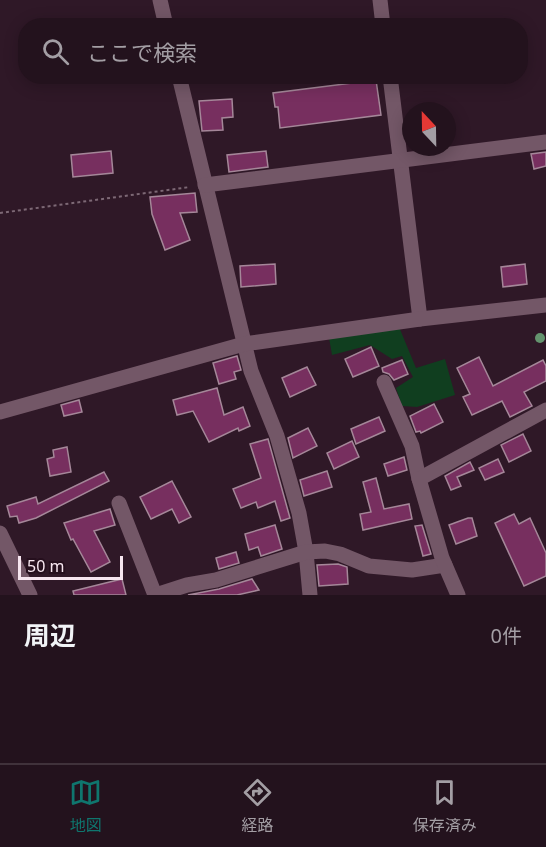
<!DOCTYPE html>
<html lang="ja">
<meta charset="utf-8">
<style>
body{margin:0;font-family:"Noto Sans","Noto Sans JP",sans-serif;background:#2b1b26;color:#f1f3f6}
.compass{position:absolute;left:402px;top:102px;width:54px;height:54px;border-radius:50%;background:#23121d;box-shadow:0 3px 15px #0003;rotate:338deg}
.scale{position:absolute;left:18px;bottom:15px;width:105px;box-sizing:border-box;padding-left:6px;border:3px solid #f7e6f0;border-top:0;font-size:16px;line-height:21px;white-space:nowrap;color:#f7e6f0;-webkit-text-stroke:4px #250f1d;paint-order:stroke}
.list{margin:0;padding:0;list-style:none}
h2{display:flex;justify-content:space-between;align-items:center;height:78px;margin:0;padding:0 24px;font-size:26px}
h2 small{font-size:20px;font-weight:400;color:#a39ea4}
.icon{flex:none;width:33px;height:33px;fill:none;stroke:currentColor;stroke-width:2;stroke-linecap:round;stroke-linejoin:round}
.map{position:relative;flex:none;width:546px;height:595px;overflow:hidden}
.search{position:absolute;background:#23121d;box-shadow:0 3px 15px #0003;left:18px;right:18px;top:18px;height:66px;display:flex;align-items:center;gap:15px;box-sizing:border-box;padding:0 21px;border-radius:24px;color:#a39ea4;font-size:22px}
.sheet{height:168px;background:#23121d}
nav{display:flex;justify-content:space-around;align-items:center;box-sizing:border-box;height:84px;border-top:2px solid #40323b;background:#23121d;font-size:16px;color:#a39ea4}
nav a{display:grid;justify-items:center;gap:3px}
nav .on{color:#0f766e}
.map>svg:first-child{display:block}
.green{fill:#103e1f}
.building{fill:#772f5f;stroke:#a58799;stroke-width:1.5}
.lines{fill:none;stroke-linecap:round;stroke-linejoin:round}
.path{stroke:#7d6875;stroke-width:2;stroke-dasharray:3 3;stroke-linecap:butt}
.minor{stroke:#735767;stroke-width:15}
.tree{fill:#64936e}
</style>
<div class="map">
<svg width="546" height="595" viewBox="0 0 546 595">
<rect width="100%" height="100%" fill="#2f1827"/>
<path class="green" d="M397 322 416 368 445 359 455 395 417 407 402 406 396 388 413 377 402 356 392 359 370 345 332 355 328 332Z"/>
<g class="building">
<path d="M376 80 381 115 280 128 278 107H275L273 93Z"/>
<path d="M232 99 233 117 222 118 223 130 202 131 199 101Z"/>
<path d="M111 151 113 173 73 177 71 155Z"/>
<path d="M266 151 268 167 229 172 227 155Z"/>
<path d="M546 152V166L534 169 531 154Z"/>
<path d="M195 193 197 212 180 213 190 240 165 250 152 214 150 197Z"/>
<path d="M275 264 276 284 241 287 240 266Z"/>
<path d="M525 264 527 284 503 287 501 267Z"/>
<path d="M371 347 379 366 353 377 345 359Z"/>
<path d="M237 356 241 370 234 372 236 379 219 384 213 363Z"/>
<path d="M479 357 493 386 543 360 546 366V381L524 392 532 406 510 417 502 401 472 415 463 397 470 394 457 368Z"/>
<path d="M402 360 408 374 394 380 389 374 383 372 382 368Z"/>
<path d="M307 367 316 385 290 397 282 378Z"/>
<path d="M217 388 224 415 243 407 250 426 239 431 238 428 209 442 193 411 177 415 173 400Z"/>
<path d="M79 400 82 412 64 416 61 405Z"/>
<path d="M434 404 443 422 421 433 420 431 416 432 410 416Z"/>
<path d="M379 417 385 431 356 444 351 429Z"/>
<path d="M308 428 317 446 293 458 288 438Z"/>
<path d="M523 434 531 451 509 462 501 445Z"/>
<path d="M268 439 290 518 281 521 275 501 258 508 256 502 241 508 233 489 261 478 250 444Z"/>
<path d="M352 441 359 457 334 469 327 453Z"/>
<path d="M67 447 71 472 50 476 47 459 54 457 53 450Z"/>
<path d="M404 457 407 470 388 476 384 464Z"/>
<path d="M498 459 504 472 485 480 479 468Z"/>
<path d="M470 462 474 470 457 477 461 486 451 490 445 476Z"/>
<path d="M327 471 332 487 304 496 300 480Z"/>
<path d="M104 472 109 481 36 518 19 523 17 516 10 517 7 506 36 497 38 504Z"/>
<path d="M376 478 384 509 409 504 412 519 363 530 360 514 371 512 363 482Z"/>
<path d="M172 481 191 517 179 523 172 509 151 519 140 497Z"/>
<path d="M110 509 115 525 94 531 110 562 91 572 73 539 71 540 64 523Z"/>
<path d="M514 514 519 524 530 518 546 553V576L524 586 495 523Z"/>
<path d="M468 518H472L477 536 456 544 449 525Z"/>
<path d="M275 525 282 549 261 556 258 547 249 550 245 534Z"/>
<path d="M422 525 431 554 423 556 415 526Z"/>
<path d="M236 552 239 563 219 569 216 558Z"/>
<path d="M338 564 347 567 348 584 319 586 317 565Z"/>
<path d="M122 579 126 595H74L73 591Z"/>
<path d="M252 579 259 590 237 595H188L219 589Z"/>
</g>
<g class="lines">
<path class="path" d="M0 213 190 187"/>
<g class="minor">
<path d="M160 0 166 26"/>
<path d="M380 0 383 26"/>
<path d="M179 76 251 371 277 436 299 513 306 552 310 595"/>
<path d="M390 76 420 319"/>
<path d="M205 185 546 142"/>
<path d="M384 382 412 446 419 479"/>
<path d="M0 412 244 344 420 319 546 305"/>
<path d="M119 503 155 595"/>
<path d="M0 533 30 595"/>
<path d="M156 595 187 585 216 580 306 552 325 551 340 554 369 566 412 570 445 565"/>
<path d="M458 595 442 558 419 479 546 410"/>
</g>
</g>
<circle class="tree" cx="540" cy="338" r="5"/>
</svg>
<svg class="compass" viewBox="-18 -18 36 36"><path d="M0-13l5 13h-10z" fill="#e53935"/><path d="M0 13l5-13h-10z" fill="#a39ea4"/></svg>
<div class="scale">50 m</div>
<div class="search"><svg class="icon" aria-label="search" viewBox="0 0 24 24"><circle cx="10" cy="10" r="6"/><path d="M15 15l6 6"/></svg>ここで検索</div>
</div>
<section class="sheet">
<h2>周辺<small>0件</small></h2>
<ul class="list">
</ul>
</section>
<nav>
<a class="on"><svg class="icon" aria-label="map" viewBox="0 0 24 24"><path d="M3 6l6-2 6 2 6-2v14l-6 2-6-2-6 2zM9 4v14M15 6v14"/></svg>地図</a>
<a><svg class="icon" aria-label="directions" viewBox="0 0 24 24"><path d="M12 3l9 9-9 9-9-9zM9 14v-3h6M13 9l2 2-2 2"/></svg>経路</a>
<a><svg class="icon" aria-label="saved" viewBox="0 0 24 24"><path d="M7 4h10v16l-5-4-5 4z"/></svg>保存済み</a>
</nav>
